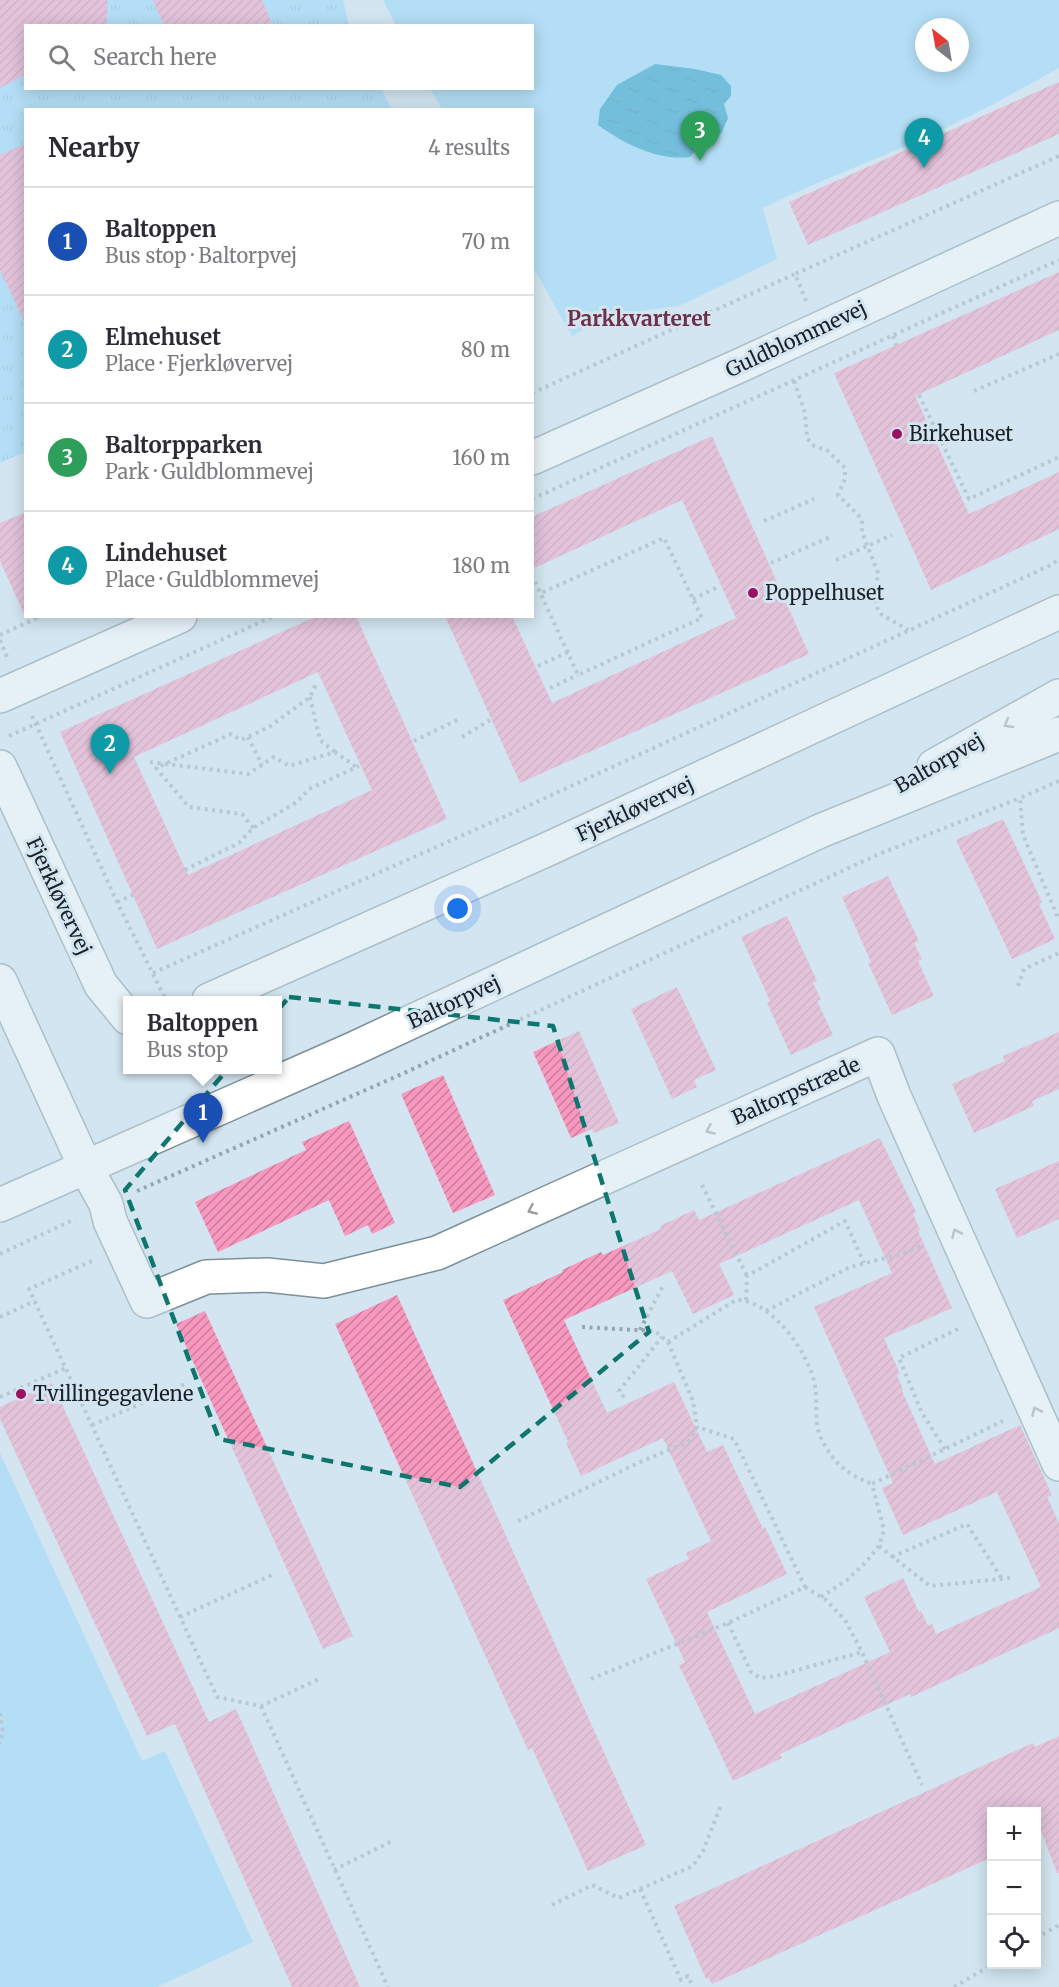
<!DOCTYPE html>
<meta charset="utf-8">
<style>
body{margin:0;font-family:Merriweather,serif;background:#f7f7f7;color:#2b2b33}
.controls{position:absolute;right:18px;bottom:18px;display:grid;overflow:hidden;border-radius:0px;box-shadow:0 3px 15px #0003}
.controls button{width:54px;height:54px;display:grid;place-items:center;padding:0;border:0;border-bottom:2px solid #e1e1e2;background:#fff;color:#2b2b33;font:30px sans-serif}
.compass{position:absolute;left:915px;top:18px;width:54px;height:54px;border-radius:50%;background:#fff;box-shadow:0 3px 15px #0003;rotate:329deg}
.you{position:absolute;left:458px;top:909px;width:21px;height:21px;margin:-15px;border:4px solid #fff;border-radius:50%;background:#1a73e8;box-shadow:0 0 0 9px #1a73e833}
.badge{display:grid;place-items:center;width:39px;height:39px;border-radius:50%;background:#9d105e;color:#fff;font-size:20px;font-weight:700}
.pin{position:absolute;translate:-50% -50px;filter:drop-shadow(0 2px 3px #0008)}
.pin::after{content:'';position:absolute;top:32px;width:21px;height:18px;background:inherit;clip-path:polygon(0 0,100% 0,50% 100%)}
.popup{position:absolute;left:123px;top:996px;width:159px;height:78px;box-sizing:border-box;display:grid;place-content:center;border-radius:0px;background:#fff;filter:drop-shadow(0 2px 4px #0005);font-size:20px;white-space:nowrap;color:#7c7c81}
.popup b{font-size:22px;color:#2b2b33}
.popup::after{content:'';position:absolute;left:50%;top:100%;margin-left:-12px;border:12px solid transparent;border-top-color:#fff}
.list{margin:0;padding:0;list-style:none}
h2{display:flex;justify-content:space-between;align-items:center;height:78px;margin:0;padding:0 24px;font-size:26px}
h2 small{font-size:20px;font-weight:400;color:#7c7c81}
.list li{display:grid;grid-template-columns:39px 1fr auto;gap:18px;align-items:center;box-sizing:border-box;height:108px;padding:0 24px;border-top:2px solid #e1e1e2}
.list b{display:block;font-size:22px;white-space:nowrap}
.list p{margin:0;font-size:20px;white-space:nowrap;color:#7c7c81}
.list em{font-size:20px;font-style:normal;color:#7c7c81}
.icon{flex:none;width:33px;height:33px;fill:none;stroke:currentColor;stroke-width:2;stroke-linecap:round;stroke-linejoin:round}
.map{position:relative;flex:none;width:1059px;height:1987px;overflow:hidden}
.search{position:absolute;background:#fff;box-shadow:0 3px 15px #0003;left:24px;top:24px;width:510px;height:66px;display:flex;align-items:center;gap:15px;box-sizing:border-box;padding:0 21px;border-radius:0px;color:#7c7c81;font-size:22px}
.panel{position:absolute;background:#fff;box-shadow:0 3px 15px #0003;left:24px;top:108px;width:510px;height:510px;border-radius:0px}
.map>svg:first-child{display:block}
.grass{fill:url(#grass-tufts)}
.park{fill:#8ed6fb;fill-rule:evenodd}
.water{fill:url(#water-ripples)}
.building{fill:url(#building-hatch);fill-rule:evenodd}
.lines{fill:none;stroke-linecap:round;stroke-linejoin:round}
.minor-casing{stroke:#7d9099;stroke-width:36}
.path{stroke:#95a4ad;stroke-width:4;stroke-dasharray:3 4.5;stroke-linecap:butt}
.minor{stroke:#fff;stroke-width:33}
.oneway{stroke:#989c9d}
.marked{fill:none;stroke:#0f766e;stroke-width:4.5;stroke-dasharray:12 8;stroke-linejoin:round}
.poi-dot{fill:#9d105e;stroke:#d2e5f0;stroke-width:2}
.labels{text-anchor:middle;stroke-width:6;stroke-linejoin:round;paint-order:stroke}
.street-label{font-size:20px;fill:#1b2226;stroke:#d2e5f0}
.poi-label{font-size:20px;fill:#1b2226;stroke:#d2e5f0;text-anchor:start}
.neighbourhood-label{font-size:21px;font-weight:bold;fill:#702e4b;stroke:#d2e5f0}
</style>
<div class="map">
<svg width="1059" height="1987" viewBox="0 0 1059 1987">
<defs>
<pattern id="grass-tufts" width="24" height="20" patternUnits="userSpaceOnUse" patternTransform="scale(1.5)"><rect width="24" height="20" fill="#8ed6fb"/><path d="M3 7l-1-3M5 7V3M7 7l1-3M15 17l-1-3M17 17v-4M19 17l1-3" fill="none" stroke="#7ab7d7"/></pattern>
<pattern id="water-ripples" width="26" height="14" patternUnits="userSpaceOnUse" patternTransform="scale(1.5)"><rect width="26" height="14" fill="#0090c0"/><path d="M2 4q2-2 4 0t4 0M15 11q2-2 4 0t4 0" fill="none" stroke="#02759c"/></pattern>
<pattern id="building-hatch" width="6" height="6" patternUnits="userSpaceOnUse" patternTransform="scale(1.5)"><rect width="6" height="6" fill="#f898bf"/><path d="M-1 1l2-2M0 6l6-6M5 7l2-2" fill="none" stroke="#c87c9b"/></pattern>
</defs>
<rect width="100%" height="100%" fill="#d2e5f0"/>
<path class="grass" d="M0 0H343L349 25 26 26V88L381 89 392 109 26 110 25 452 0 463Z"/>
<g class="park">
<path d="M383 0H1059V68C1015 93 970 117 924 138 870 162 816 182 763 208L777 259 679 306 608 315 572 336 533 267 532 110 442 109 430 89 532 88V26L396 25ZM924 27H960V63H924Z"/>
<path d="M0 1453 142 1761 165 1751 253 1942 157 1987H0Z"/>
</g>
<path class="water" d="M655 64 695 69 721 75 731 86V96L724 104 728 118 722 132 716 139 703 142 690 157C658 161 624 144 598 125L600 109 617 85Z"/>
<g class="building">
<path d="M0 0H107V26H26V74L0 88Z"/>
<path d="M153 0H262L273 26H164Z"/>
<path d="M1059 82V134L808 245 789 202Z"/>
<path d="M26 144V325L0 270V155Z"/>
<path d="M1059 272V330L915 396 969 514 1059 472V529L931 590 834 373Z"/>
<path d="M712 436 809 654 520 783 445 616H512L552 703 736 618 682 500 532 569V517Z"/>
<path d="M26 512V618L0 561V523Z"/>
<path d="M317 616H356L447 819 157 949 60 732ZM318 672 372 790 188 875 134 757Z"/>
<path d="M1003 819 1042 902 1039 904 1055 939 1012 959 956 840Z"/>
<path d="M888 876 919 941 914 943 922 959 918 961 934 996 892 1015 868 963 871 962 842 897Z"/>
<path d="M787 916 817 981 813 983 821 999 817 1001 833 1035 791 1055 767 1003 770 1001 741 937Z"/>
<path d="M677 987 716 1070 694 1080 697 1087 672 1099 631 1009Z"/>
<path d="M579 1031 619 1123 594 1133 592 1129 571 1138 533 1052Z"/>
<path d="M1059 1032V1089L1032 1101 1034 1106 974 1133 952 1084 1005 1061 1003 1056Z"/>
<path d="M443 1075 495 1195 453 1213 401 1094Z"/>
<path d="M349 1121 395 1223 372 1234 368 1225 345 1236 329 1200 218 1252 195 1202 306 1150 302 1142Z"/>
<path d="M880 1138 916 1212 913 1214 920 1230 918 1231 952 1308 884 1338 900 1374 897 1375 903 1389 902 1391 935 1464 1020 1425 1052 1495 1047 1497 1059 1523V1628L911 1697 910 1694 780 1754 782 1758 733 1781 679 1665 685 1662 646 1579 689 1559 686 1553 711 1541 663 1438 581 1476 566 1443 568 1442 503 1300 563 1272 562 1270 601 1252 603 1255 661 1229 660 1226 694 1210 699 1220ZM859 1200 892 1273 814 1307 893 1483 882 1488 903 1535 997 1492 1041 1587 936 1634 932 1624 928 1626 921 1611 919 1612 903 1578 864 1597 890 1652 755 1714 707 1612 787 1574 765 1527 763 1529 723 1445 707 1452 674 1382 607 1413 564 1320 672 1271 693 1314 734 1295 719 1264Z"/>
<path d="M1059 1161V1219L1017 1238 995 1189Z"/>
<path d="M397 1295 646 1845 588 1871 532 1748 528 1750 335 1324Z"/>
<path d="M205 1311 353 1636 323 1649 176 1324Z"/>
<path d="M52 1383 209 1722 236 1709 360 1987H292L175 1724 147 1736 0 1419V1407Z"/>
<path d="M1059 1736V1873H1057L1040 1828 1036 1830V1812H992V1857L712 1984 709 1978 706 1979 674 1906 1033 1743 1035 1747Z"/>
</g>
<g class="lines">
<g class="minor-casing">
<g id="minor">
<path d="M532 458 741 365 1059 218"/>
<path d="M0 696 180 616"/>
<path d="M934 766 1059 696"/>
<path d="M0 767 101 985 128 1018"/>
<path d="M0 981 86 1168 106 1204 110 1221 147 1301 206 1277 267 1275 324 1281 437 1253 878 1054 894 1096 1059 1464"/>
<path d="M209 1000 548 849 1059 612"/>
<path d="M0 1205 353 1049 820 831 1059 734"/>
</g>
</g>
<g class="path">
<path d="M806 301 795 274 1059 156"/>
<path d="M893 336 896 345"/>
<path d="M794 381 805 413 807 438 814 446 828 451 845 468V479L838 495 862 519V532L878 573 875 601 879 613 908 630"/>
<path d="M974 391 1059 354"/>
<path d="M532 393 795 274"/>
<path d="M919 395 969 499 1059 457"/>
<path d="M532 499 1059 260"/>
<path d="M764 521 814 499"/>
<path d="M836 560 892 535"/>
<path d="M771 563 830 537"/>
<path d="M532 575 578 675 702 618 664 538 541 593"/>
<path d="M693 599 720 586"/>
<path d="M0 635 41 616"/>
<path d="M0 640 7 657"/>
<path d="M538 666 568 652"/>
<path d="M550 688 578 675"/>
<path d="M310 697 320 740 335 752"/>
<path d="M32 716 117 902 166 1000"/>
<path d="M9 736 274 616"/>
<path d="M248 737 262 765"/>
<path d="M462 737 490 720"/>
<path d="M414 741 459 719"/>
<path d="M150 762 248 774 274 757 289 766 335 752 356 767"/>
<path d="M1059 781 1020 798 1023 835 1059 920"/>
<path d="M253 828 242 814 189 807 156 768 231 734 241 740 269 727 310 697 317 682"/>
<path d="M185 870 239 843 253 828 297 802 309 789 359 766"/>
<path d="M117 902 133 895"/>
<path d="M153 973 506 816 1053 564 1059 558"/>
<path d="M1018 986 1024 969 1059 953"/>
<path d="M702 1185 747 1276"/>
<path d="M137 1191 402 1074 879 854 1020 798"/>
<path d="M0 1254 75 1219"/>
<path d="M92 1261 29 1289 217 1697 261 1706 319 1679"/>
<path d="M746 1300 747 1276 845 1221 864 1263"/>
<path d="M766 1311 850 1267 901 1254 924 1245"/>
<path d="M0 1317 35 1301"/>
<path d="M640 1330 664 1284"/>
<path d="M668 1342 736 1300C771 1299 810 1354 815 1386 818 1401 814 1422 820 1436 833 1463 845 1473 872 1484"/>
<path d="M0 1397 66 1368"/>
<path d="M624 1397 619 1391 662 1337"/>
<path d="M92 1425 185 1384"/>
<path d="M945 1449 922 1413 899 1358 962 1327"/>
<path d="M518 1521 640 1462 688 1442 697 1427 693 1401 668 1342 655 1331 581 1327"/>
<path d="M879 1546 930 1586 1010 1578"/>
<path d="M892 1557 967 1524 1002 1579"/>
<path d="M805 1587 826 1600 845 1620 862 1652 922 1785"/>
<path d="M821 1597 847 1580 866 1562 879 1546 884 1530 872 1484 1003 1421"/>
<path d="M180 1617 272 1575"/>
<path d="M728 1623 751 1672 760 1678 776 1676 862 1652"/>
<path d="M591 1679 728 1623 805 1587 734 1439 697 1427"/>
<path d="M261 1706 388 1987"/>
<path d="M0 1713 3 1732 0 1744"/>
<path d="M334 1870 392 1841"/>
<path d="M640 1889 681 1980 688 1976 693 1987"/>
<path d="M552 1905 592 1885 619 1898 693 1866 703 1851 721 1805"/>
<path d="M1036 1938 1059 1925"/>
<path d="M954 1987 993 1964"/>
</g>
<use href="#minor" class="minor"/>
</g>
<defs><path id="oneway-chevron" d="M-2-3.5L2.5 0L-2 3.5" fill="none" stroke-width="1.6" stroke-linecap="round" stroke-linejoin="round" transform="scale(1.5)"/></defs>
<g class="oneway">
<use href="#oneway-chevron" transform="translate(1008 724) rotate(150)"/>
<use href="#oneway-chevron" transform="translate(710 1130) rotate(156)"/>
<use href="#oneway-chevron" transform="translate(532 1210) rotate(156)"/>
<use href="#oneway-chevron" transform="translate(956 1233) rotate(-114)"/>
<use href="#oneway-chevron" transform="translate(1036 1411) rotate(-114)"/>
</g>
<path d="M0 0H1059V1987H0ZM289 997 553 1026 649 1332 460 1487 219 1439 125 1190Z" fill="#d2e5f0" fill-opacity=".55" fill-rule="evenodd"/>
<path class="marked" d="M289 997 553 1026 649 1332 460 1487 219 1439 125 1190Z"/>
<g class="poi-dot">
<circle cx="897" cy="434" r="6"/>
<circle cx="753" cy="593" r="6"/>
<circle cx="21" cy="1394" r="6"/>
</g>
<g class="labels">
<g class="street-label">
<text transform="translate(796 339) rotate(-25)" y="7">Guldblommevej</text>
<text transform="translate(939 763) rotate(-30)" y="7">Baltorpvej</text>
<text transform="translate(635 809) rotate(-25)" y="7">Fjerkløvervej</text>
<text transform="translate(59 896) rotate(65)" y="7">Fjerkløvervej</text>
<text transform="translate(454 1002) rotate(-25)" y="7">Baltorpvej</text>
<text transform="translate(796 1091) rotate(-24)" y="7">Baltorpstræde</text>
</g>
<g class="poi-label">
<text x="909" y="441">Birkehuset</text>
<text x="765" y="600">Poppelhuset</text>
<text x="33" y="1401">Tvillingegavlene</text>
</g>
<g class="neighbourhood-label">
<text x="639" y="326">Parkkvarteret</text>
</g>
</g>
</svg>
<div class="controls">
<button>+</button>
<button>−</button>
<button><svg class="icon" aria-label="locate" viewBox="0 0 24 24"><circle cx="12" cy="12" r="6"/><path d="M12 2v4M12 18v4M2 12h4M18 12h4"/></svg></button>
</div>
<svg class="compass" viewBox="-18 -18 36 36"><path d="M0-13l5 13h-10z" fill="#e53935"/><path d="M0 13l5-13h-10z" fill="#7c7c81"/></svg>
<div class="you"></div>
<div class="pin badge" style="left:203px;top:1143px;background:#1a4fb4">1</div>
<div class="popup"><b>Baltoppen</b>Bus stop</div>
<div class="pin badge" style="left:110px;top:774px;background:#0f9aa8">2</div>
<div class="pin badge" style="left:700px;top:161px;background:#2e9e5b">3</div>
<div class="pin badge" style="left:924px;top:168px;background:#0f9aa8">4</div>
<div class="search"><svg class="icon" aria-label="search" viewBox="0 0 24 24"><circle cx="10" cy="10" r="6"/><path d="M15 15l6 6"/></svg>Search here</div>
<section class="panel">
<h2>Nearby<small>4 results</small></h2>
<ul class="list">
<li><span class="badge" style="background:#1a4fb4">1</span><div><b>Baltoppen</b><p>Bus stop · Baltorpvej</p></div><em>70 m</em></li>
<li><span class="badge" style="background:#0f9aa8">2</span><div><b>Elmehuset</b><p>Place · Fjerkløvervej</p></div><em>80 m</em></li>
<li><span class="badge" style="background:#2e9e5b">3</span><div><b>Baltorpparken</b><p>Park · Guldblommevej</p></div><em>160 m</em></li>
<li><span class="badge" style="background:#0f9aa8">4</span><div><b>Lindehuset</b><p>Place · Guldblommevej</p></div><em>180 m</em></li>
</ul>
</section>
</div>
